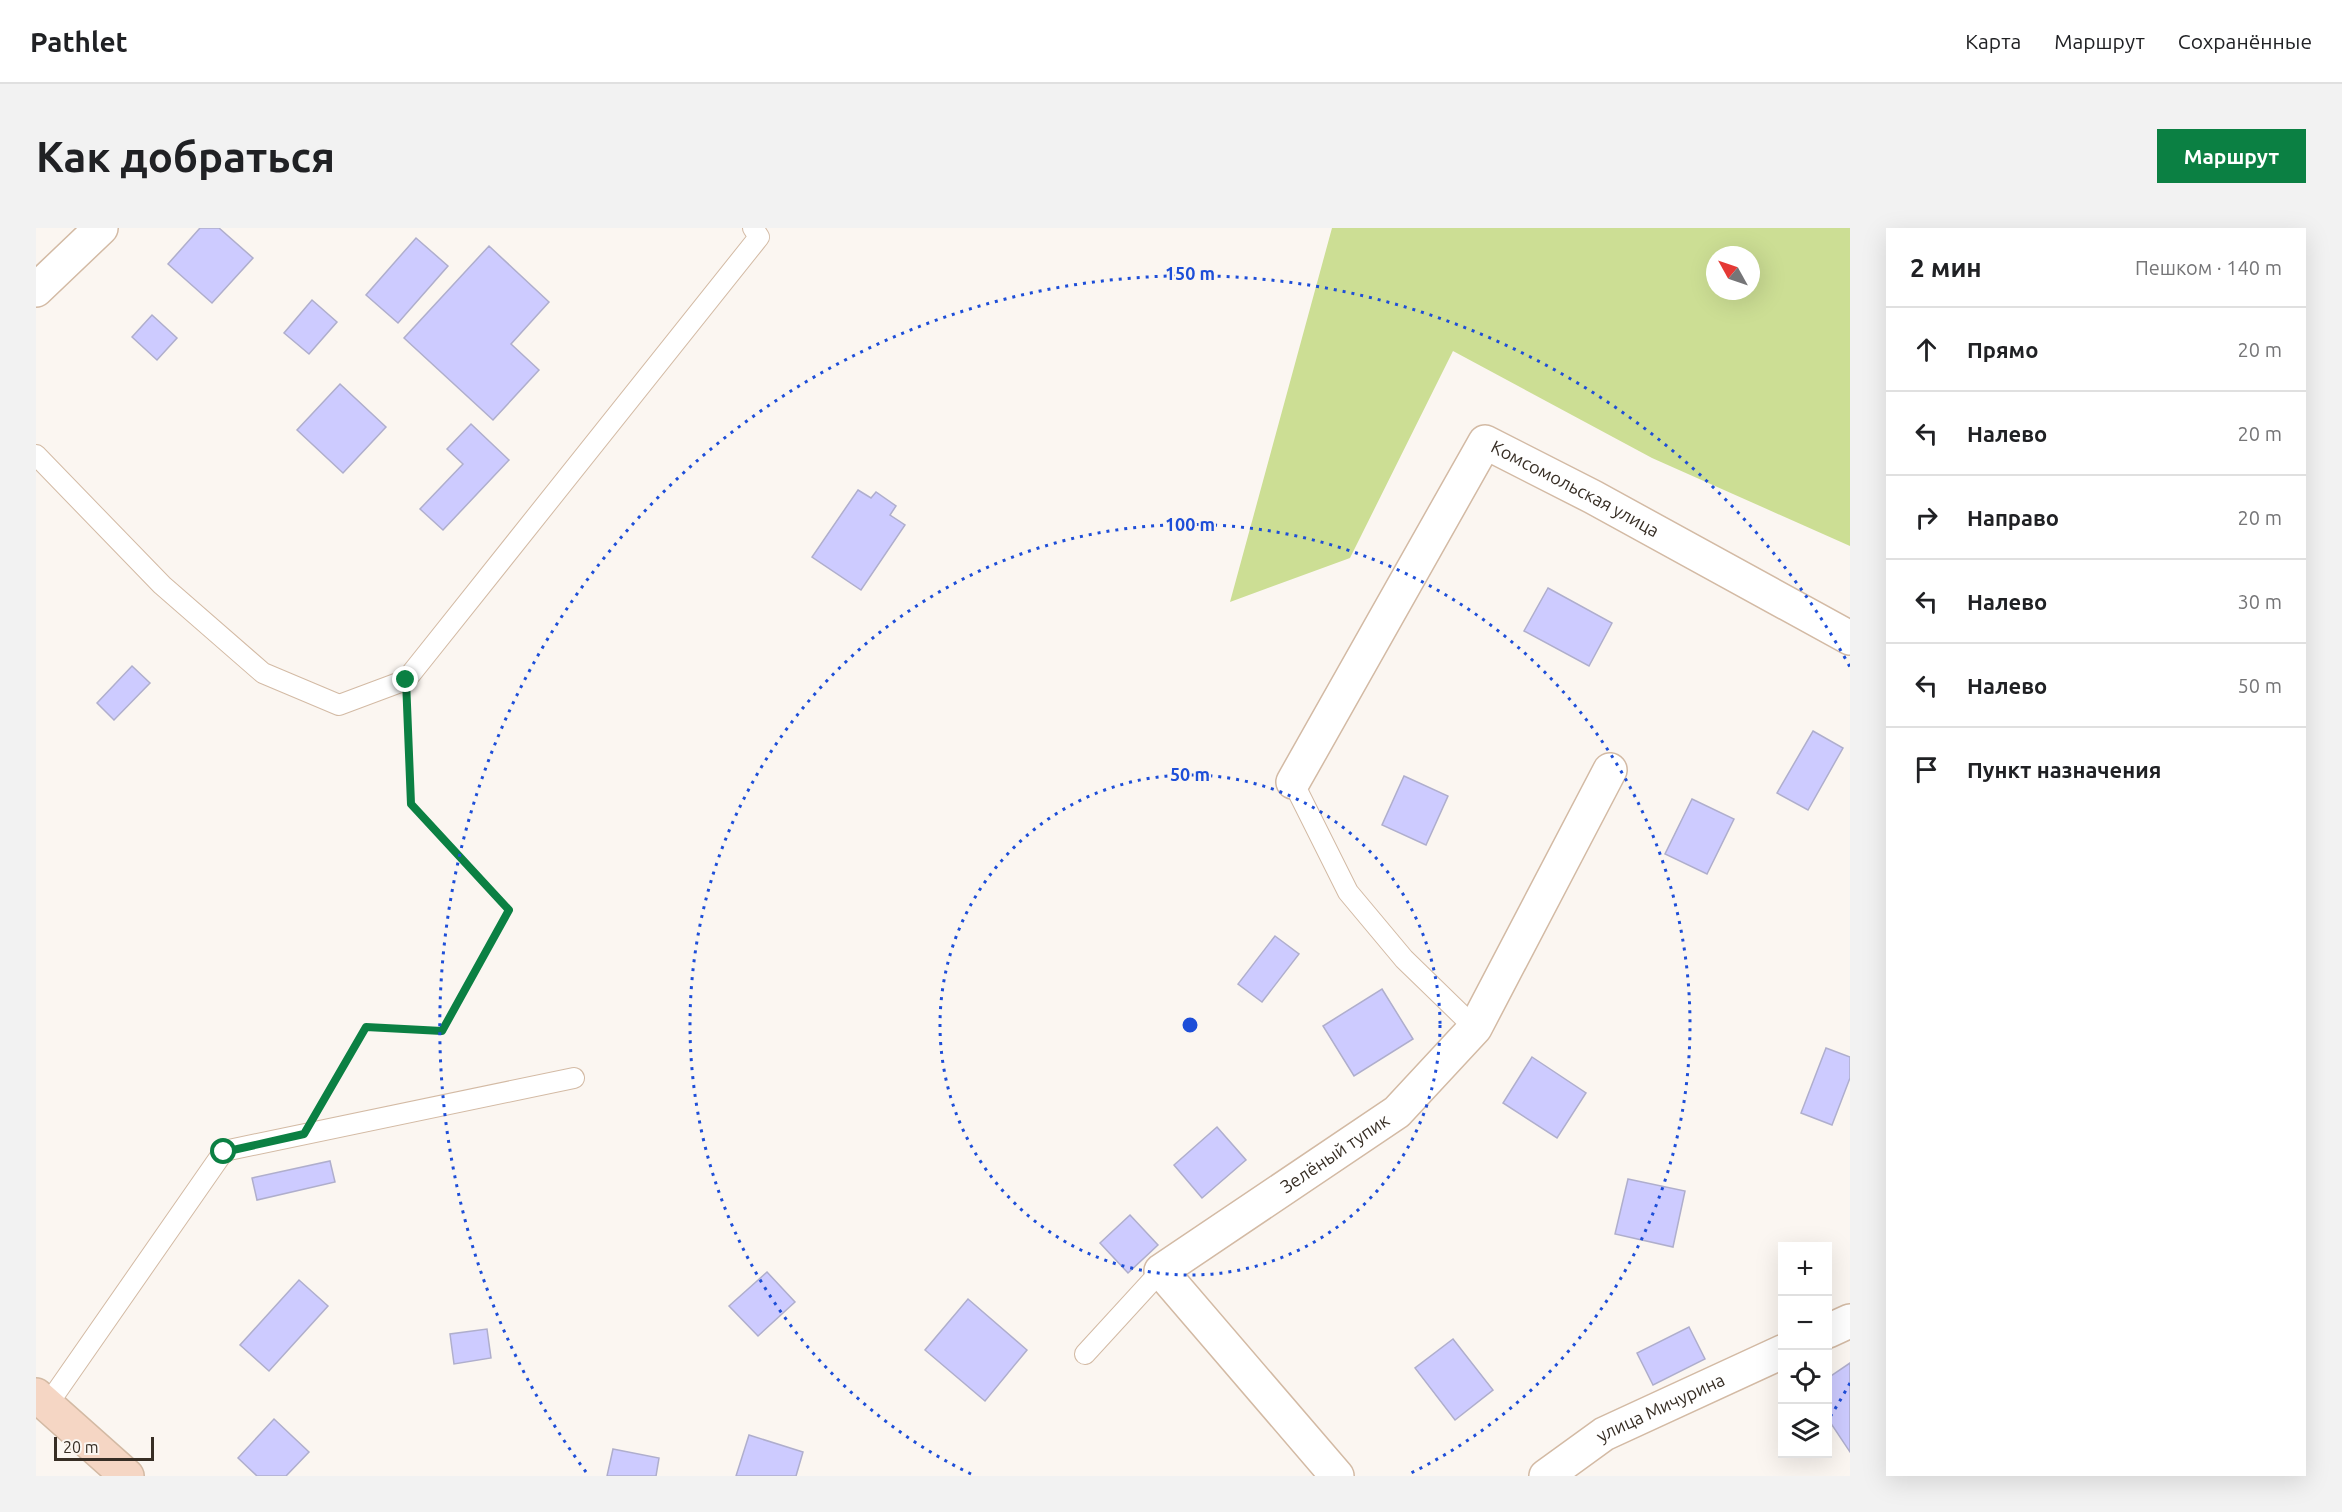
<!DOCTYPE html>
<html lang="ru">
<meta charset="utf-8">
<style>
body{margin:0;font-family:Ubuntu,sans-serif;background:#f2f2f2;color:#202124}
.controls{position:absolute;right:18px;bottom:18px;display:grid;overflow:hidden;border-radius:0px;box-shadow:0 6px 24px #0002}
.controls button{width:54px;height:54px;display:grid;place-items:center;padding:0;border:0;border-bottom:2px solid #e0e0e0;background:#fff;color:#202124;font:30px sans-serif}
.compass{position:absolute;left:1670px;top:18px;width:54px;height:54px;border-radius:50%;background:#fff;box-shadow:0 6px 24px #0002;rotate:310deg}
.scale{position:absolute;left:18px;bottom:15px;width:100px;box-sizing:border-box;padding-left:6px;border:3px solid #372e25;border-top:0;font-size:16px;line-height:21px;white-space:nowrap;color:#372e25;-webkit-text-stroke:4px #fbf6f1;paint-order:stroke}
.stop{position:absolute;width:18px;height:18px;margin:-14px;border:4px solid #0b8043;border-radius:50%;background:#fff}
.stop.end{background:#0b8043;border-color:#fff;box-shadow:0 2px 6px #0008}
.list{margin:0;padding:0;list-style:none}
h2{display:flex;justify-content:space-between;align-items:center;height:78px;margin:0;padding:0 24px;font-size:26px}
h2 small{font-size:20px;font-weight:400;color:#757577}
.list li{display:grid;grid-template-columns:39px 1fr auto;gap:18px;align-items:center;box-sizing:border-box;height:84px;padding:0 24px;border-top:2px solid #e0e0e0}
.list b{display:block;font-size:22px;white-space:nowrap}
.list em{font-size:20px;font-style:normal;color:#757577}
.icon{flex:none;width:33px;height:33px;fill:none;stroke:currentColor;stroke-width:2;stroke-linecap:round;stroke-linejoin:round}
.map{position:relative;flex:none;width:1814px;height:1248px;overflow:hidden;border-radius:0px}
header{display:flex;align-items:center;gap:36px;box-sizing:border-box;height:84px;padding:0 30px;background:#fff;border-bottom:2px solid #e0e0e0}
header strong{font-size:28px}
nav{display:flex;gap:33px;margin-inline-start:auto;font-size:21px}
.intro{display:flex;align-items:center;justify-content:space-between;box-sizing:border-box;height:144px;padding:0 36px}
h1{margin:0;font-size:42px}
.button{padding:15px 27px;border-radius:0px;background:#0b8043;color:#fff;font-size:21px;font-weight:700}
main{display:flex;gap:36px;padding:0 36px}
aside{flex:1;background:#fff;border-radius:0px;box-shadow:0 6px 24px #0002}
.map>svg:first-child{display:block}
.green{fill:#ccde94;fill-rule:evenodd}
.building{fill:#cdcbff;stroke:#afaecc;stroke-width:1.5}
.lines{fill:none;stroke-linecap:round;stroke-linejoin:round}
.lane-casing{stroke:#d3baa4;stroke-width:22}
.street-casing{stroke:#d3baa4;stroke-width:36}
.secondary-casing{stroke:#d3baa4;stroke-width:36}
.path{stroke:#b9b2ac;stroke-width:4;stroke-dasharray:4.5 4.5;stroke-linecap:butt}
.lane{stroke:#fff;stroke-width:20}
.street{stroke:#fff;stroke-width:33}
.secondary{stroke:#f5d6c4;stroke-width:33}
.route{stroke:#0b8043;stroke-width:8}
.ring{fill:none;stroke:#1d4ed8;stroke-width:3;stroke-dasharray:3 6}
.labels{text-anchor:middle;stroke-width:4.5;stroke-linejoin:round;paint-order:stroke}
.street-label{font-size:18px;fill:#372e25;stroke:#fbf6f1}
.centre{fill:#1d4ed8;stroke:#fbf6f1;stroke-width:3}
.ring-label{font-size:18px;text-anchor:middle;font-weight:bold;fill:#1d4ed8;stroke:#fbf6f1;stroke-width:4.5;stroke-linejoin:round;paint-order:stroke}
</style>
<header>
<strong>Pathlet</strong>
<nav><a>Карта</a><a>Маршрут</a><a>Сохранённые</a></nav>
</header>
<div class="intro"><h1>Как добраться</h1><a class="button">Маршрут</a></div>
<main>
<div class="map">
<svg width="1814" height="1248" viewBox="0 0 1814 1248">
<rect width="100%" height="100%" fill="#fbf6f1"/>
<path class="green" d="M1296 0H1814V318L1616 230 1417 123 1314 330 1194 374ZM1679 27H1715V63H1679Z"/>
<g class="building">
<path d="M164 0H183L217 30 176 75 132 36Z"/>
<path d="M380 10 412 38 362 95 330 67Z"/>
<path d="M453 18 513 74 475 116 503 142 457 192 368 110Z"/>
<path d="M276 72 301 94 273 126 248 105Z"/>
<path d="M116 87 141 110 121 132 96 109Z"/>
<path d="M304 156 350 199 307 245 261 202Z"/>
<path d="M435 196 473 232 407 302 384 281 427 236 411 221Z"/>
<path d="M822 262 835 270 840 264 860 278 854 287 869 297 825 362 776 329Z"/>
<path d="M1512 360 1576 395 1553 438 1488 403Z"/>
<path d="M96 438 114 455 78 492 61 475Z"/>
<path d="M1777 503 1807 520 1772 582 1741 565Z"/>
<path d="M1368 548 1412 568 1390 617 1346 597Z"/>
<path d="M1656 571 1698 591 1671 646 1629 626Z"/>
<path d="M1239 708 1263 726 1226 774 1202 756Z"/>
<path d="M1346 761 1377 811 1318 848 1287 798Z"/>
<path d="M1790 820 1814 829V850L1796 897 1765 885Z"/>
<path d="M1496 829 1550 865 1521 910 1467 875Z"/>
<path d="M1181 899 1210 932 1166 970 1138 937Z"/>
<path d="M294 933 299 954 221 972 216 950Z"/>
<path d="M1592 951 1649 963 1637 1019 1579 1006Z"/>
<path d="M1094 987 1122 1017 1092 1045 1064 1015Z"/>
<path d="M731 1044 759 1074 722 1108 693 1078Z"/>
<path d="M263 1052 292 1078 233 1143 204 1117Z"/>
<path d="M932 1071 991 1122 949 1173 889 1122Z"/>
<path d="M1653 1099 1669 1131 1617 1157 1601 1125Z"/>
<path d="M451 1101 455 1130 418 1136 414 1106Z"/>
<path d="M1417 1111 1457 1162 1419 1192 1379 1140Z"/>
<path d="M1814 1135V1224L1792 1191V1150Z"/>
<path d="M238 1191 273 1224 250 1248H221L202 1230Z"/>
<path d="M713 1207 767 1224 760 1248H700Z"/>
<path d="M577 1221 623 1230 620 1248H571Z"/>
</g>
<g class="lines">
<g class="lane-casing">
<g id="lane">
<path d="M0 227 126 357 227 445 303 477 370 452 723 9 717 0"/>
<path d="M1257 554 1312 664 1368 731 1439 800"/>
<path d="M1049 1126 1125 1043"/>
<path d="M12 1176 188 923 538 850"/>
</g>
</g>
<g class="street-casing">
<g id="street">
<path d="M0 62 65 0"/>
<path id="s1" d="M1257 554 1449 214 1557 269 1814 410"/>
<path d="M1792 1103 1814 1093"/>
<path id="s2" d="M1301 1248 1125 1043 1361 884 1439 800 1574 542"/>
<path id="s3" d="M1510 1248 1568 1206 1746 1124"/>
</g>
</g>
<g class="secondary-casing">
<path id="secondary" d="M0 1167 91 1248"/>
</g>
<path class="path" d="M286 876 330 799 406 803 473 682 375 576 371 479"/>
<use href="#lane" class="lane"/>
<use href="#street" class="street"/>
<use href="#secondary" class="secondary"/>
</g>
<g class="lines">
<path class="route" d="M188 924 268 906 330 799 406 803 473 682 375 576 370 452"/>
</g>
<g class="ring">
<circle cx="1154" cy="797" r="250"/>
<path d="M935 1246A500 500 0 1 1 1373 1246"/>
<path d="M1814 1155A751 751 0 0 1 1794 1189M550 1244A751 751 0 1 1 1814 439"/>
</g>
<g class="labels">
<g class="street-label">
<text dy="6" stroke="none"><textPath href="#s1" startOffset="492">Комсомольская улица</textPath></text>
<text dy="6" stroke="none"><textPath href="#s2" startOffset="480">Зелёный тупик</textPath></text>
<text dy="6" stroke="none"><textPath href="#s3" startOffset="134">улица Мичурина</textPath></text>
</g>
</g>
<circle cx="1154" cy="797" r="9" class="centre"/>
<g class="ring-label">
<text x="1154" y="52">150 m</text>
<text x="1154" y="303">100 m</text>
<text x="1154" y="553">50 m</text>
</g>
</svg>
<div class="controls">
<button>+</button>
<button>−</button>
<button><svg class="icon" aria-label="locate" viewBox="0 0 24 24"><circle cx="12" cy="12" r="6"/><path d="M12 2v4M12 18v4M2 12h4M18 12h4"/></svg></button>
<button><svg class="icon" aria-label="layers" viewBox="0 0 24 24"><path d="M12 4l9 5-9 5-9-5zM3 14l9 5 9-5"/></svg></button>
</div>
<svg class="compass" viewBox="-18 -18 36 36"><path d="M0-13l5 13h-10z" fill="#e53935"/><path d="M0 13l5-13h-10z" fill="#757577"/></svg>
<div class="scale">20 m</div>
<div class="stop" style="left:188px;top:924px"></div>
<div class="stop end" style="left:370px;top:452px"></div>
</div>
<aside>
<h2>2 мин<small>Пешком · 140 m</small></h2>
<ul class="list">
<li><svg class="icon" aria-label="ahead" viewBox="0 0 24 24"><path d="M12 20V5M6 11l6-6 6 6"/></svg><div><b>Прямо</b></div><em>20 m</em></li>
<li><svg class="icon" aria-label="left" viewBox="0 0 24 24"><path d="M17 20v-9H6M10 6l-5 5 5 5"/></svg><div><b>Налево</b></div><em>20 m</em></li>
<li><svg class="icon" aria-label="right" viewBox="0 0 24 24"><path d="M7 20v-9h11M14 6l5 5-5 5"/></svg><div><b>Направо</b></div><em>20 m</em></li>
<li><svg class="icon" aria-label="left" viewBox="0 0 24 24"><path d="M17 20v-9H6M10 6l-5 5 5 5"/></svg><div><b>Налево</b></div><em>30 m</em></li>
<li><svg class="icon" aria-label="left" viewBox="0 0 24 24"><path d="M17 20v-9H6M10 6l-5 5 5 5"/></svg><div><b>Налево</b></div><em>50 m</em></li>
<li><svg class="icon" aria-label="arrive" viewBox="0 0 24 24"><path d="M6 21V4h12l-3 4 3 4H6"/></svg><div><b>Пункт назначения</b></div></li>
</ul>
</aside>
</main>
